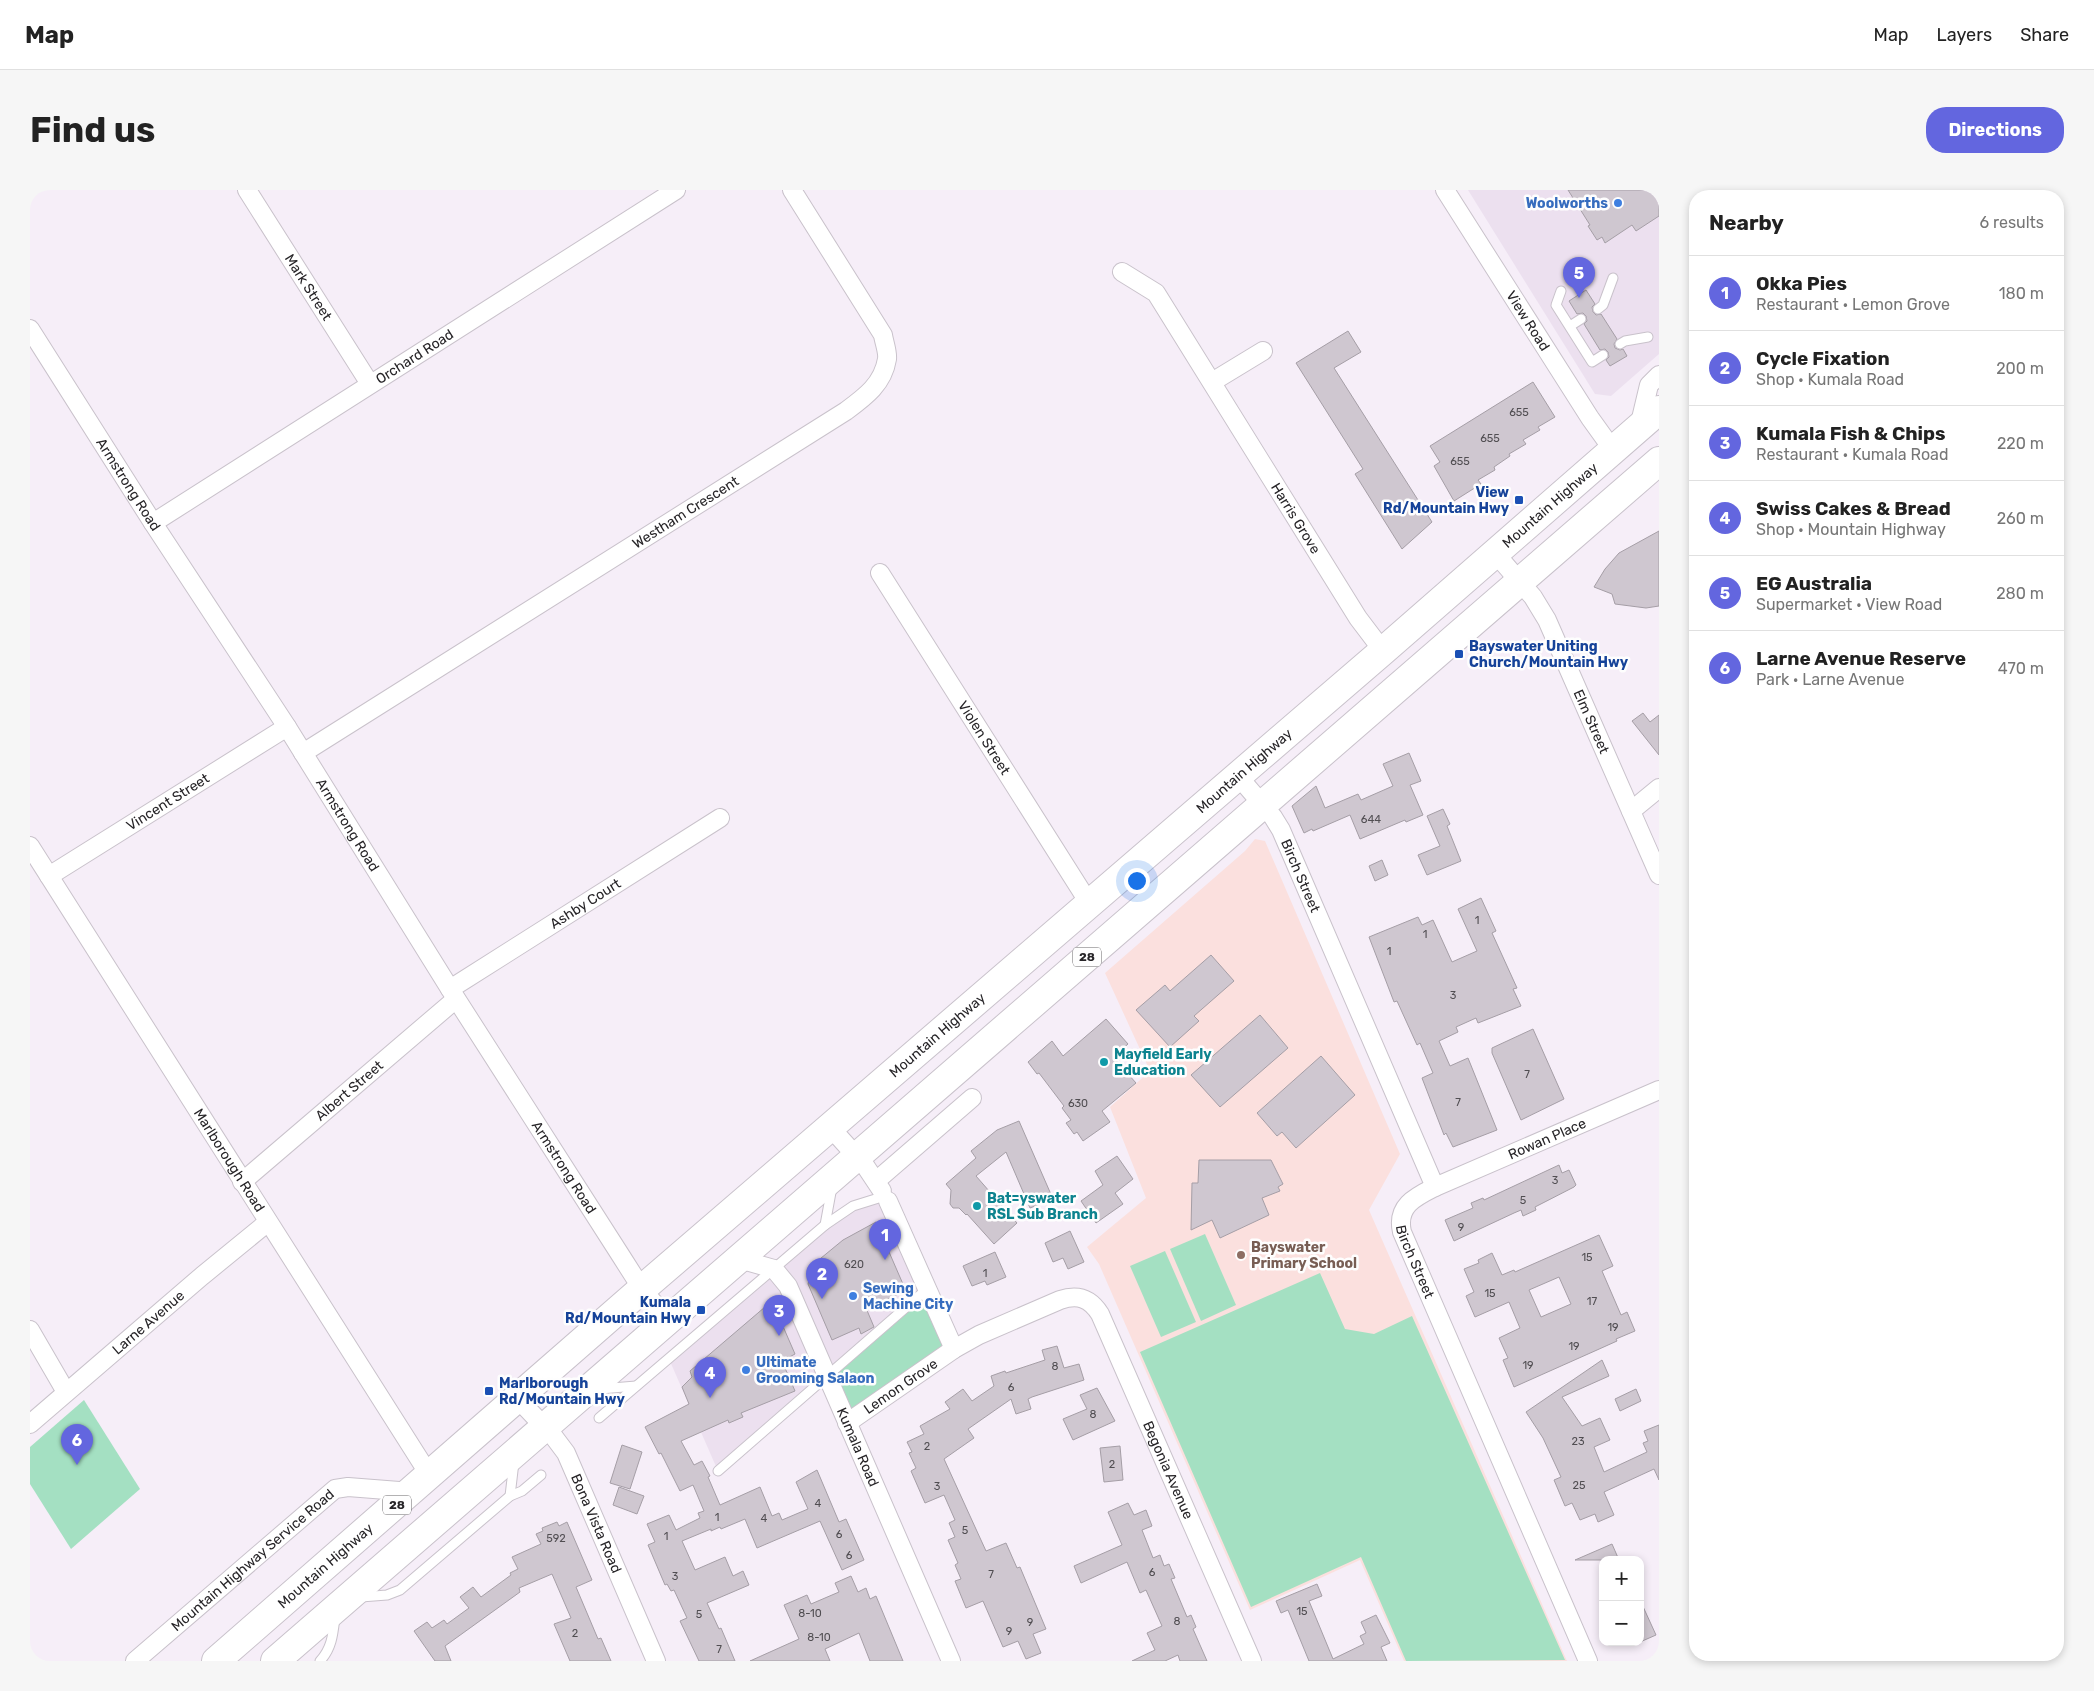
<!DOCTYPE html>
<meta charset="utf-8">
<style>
body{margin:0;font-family:Rubik,sans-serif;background:#f6f6f6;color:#222}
.controls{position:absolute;right:15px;bottom:15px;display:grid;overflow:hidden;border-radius:10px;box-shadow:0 2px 8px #0003}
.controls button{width:45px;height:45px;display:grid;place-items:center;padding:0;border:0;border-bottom:1px solid #e0e0e0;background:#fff;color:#222;font:25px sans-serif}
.you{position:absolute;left:1106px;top:690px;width:18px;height:18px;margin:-12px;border:4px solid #fff;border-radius:50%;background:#1a73e8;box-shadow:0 0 0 8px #1a73e833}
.badge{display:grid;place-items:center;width:32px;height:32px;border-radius:50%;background:#6366df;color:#fff;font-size:16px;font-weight:700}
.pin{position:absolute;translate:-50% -41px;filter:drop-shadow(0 1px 2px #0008)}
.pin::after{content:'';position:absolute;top:26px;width:18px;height:15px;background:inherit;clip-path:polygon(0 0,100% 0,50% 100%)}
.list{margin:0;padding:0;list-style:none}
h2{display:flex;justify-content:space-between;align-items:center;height:65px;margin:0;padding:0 20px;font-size:21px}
h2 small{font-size:16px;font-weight:400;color:#767676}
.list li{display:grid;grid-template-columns:32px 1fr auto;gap:15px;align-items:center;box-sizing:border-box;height:75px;padding:0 20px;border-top:1px solid #e0e0e0}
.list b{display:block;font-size:19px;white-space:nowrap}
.list p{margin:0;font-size:16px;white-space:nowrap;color:#767676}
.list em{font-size:16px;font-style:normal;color:#767676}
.map{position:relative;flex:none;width:1629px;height:1471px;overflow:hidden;border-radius:20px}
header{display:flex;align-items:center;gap:30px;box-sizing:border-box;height:70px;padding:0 25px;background:#fff;border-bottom:1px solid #e0e0e0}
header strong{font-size:24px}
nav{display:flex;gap:28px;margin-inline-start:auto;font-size:18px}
.intro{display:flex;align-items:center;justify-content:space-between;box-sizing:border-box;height:120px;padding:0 30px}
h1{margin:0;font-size:35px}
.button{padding:12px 22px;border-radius:20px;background:#6366df;color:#fff;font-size:18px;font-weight:700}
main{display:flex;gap:30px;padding:0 30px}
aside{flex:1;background:#fff;border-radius:20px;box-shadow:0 2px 8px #0003}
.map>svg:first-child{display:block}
.built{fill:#ece0ef}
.education{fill:#fbe0de}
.green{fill:#a4e0c2}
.building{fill:#cfc7d0;stroke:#a59ea6;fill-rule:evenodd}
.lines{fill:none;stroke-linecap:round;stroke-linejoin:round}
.service-casing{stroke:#c9c2cb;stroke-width:11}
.minor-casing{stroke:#c9c2cb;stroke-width:20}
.primary-casing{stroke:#c9c2cb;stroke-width:30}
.service{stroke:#fff;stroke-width:9}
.minor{stroke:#fff;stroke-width:18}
.primary{stroke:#fff;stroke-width:28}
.shop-dot{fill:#3f7fe0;stroke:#fefefe;stroke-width:2}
.transit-dot{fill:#1a4fb4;stroke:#fefefe;stroke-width:2}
.culture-dot{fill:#0f9aa8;stroke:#fefefe;stroke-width:2}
.education-dot{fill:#8d6e63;stroke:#fefefe;stroke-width:2}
.labels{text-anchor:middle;stroke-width:5;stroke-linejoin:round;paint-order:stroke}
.number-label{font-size:11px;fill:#514e52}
.shield{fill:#fefefe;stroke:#686668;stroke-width:1}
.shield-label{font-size:12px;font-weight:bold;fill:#272528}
.shop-label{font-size:14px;font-weight:bold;fill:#366cbe;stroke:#fefefe;text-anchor:start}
.street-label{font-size:14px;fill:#272528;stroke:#fefefe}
.transit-label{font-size:14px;font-weight:bold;fill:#164399;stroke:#fefefe;text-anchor:end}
.culture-label{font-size:14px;font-weight:bold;fill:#0d838f;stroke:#fefefe;text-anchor:start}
.education-label{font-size:14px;font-weight:bold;fill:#785e54;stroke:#fefefe;text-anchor:start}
</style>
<header>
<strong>Map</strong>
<nav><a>Map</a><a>Layers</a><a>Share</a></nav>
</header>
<div class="intro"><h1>Find us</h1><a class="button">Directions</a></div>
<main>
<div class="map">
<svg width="1629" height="1471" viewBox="0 0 1629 1471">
<rect width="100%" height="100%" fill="#f6eef8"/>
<g class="built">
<path d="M1438 0H1629V164L1581 206 1565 204Z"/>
<path d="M855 1006 897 1099 688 1281 639 1169 814 1022Z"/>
</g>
<path class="education" d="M1225 649 1235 651 1370 964 1339 1020 1537 1471H1374L1330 1370 1220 1420 1069 1074 1057 1057 1116 1008 1080 917 1120 881 1075 783 1215 661Z"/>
<g class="green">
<path d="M1175 1044 1206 1115 1171 1131 1140 1059Z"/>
<path d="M1135 1061 1166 1132 1131 1147 1100 1076Z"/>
<path d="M1290 1083 1315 1139 1344 1144 1382 1126 1535 1470 1376 1471 1331 1367 1221 1417 1110 1162Z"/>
<path d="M897 1099 924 1159 817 1233 797 1186Z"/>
<path d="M54 1210 110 1299 41 1359 0 1294V1257Z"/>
</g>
<g class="building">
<path d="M1538 0H1629V26L1606 41 1602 35 1575 53 1572 47 1567 50 1558 36 1560 35Z"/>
<path d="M1556 100 1565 114 1562 117 1563 122 1566 125 1571 124 1587 149 1584 154 1585 158 1590 160 1593 159 1597 166 1580 176 1576 170 1579 167 1578 162 1575 159 1570 160 1554 134 1557 131 1556 126 1553 123 1547 124 1539 111Z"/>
<path d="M1318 141 1331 162 1304 178 1402 332 1372 359 1325 284 1333 279 1266 173Z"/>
<path d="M1503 192 1525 227 1508 237 1510 240 1493 250 1496 254 1479 264 1480 266 1464 277 1465 280 1448 290 1451 294 1424 311 1404 276 1410 272 1400 256Z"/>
<path d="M1629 341V416L1616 418 1585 414 1582 404 1564 397 1575 379 1589 363Z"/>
<path d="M1613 523 1620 532 1629 525V565L1602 531Z"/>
<path d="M1379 563 1391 591 1380 595 1393 625 1376 632 1375 630 1330 649 1320 625 1283 641 1282 639 1274 643 1262 616 1286 596 1295 618 1328 604 1331 610 1363 596 1353 574Z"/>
<path d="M1413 619 1420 634 1417 636 1431 671 1397 685 1388 665 1410 656 1397 626Z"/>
<path d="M1352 670 1358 685 1345 691 1339 676Z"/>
<path d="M1451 708 1466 741 1462 743 1487 798 1483 799 1491 816 1448 833 1446 828 1426 837 1428 842 1409 851 1420 876 1438 868 1467 940 1423 957 1416 943 1414 945 1392 888 1403 883 1390 853 1387 855 1367 811 1364 812 1339 747 1388 727 1392 735 1403 730 1422 772 1447 761 1428 719Z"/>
<path d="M1181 765 1204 791 1164 826 1169 831 1140 857 1106 820 1135 795 1140 801Z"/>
<path d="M1230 825 1258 858 1190 917 1161 885Z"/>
<path d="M1076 829 1098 854 1083 867 1106 893 1072 921 1080 932 1053 951 1047 942 1044 944 1036 933 1041 930 1032 918 1034 916 1009 883 1007 884 998 872 1022 851 1033 866Z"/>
<path d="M1503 839 1534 909 1491 930 1462 863V858Z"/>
<path d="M1291 866 1325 905 1266 958 1252 942 1247 946 1227 923Z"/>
<path d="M989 931 1023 1009 1000 1018 976 962 946 986 987 1033 964 1054 937 1024 936 1025 929 1018H923L920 1014 921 1000 916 994 946 968 941 961 967 940Z"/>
<path d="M1087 966 1103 989 1085 1003 1093 1014 1066 1033 1051 1011 1073 995 1065 981Z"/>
<path d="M1169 970H1241L1253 994 1248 997 1250 1001 1232 1008 1239 1025 1190 1048 1182 1030 1161 1040 1162 993H1168Z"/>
<path d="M1529 975 1532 983 1539 980 1546 995 1544 997 1505 1017 1506 1020 1493 1026 1491 1020 1484 1023 1424 1051 1415 1030 1443 1018 1441 1013 1453 1008 1454 1010Z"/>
<path d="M846 1032 876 1101 836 1118 844 1137 842 1138 831 1144 829 1138 802 1150 778 1094 780 1086 787 1079 785 1073 813 1050Z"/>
<path d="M1040 1041 1054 1072 1038 1079 1033 1068 1023 1072 1015 1053Z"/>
<path d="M1569 1045 1583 1076 1572 1081 1591 1125 1597 1122 1605 1141 1586 1149 1587 1151 1567 1160 1484 1197 1473 1170 1478 1168 1469 1148 1490 1138 1479 1112 1445 1127 1436 1106 1444 1102 1434 1079 1449 1073 1448 1070 1462 1063 1472 1085 1484 1080 1485 1082ZM1529 1087 1541 1114 1511 1127 1499 1100Z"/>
<path d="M965 1062 976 1087 957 1095 955 1091 942 1096 933 1076Z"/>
<path d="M742 1111 765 1164 752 1171 765 1201 711 1223 713 1227 699 1233 698 1230 651 1251 664 1275 672 1271 680 1286 678 1287 690 1315 730 1297 742 1326 749 1323 752 1330 778 1319 766 1292 787 1280 809 1332 816 1329 834 1370 812 1380 790 1331 727 1358 715 1329 691 1339 690 1337 681 1341V1339L652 1351 665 1380 695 1367 703 1386 713 1381 719 1395 677 1413 689 1439 691 1438 705 1471H669L650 1431 657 1428 644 1400 641 1401 637 1394 635 1395 618 1355 625 1352 617 1334 639 1325 646 1340 670 1328 668 1323 674 1321 663 1295 650 1301 631 1263 629 1264 615 1237 659 1214 652 1197 662 1187 660 1181Z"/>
<path d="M1027 1156 1034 1178 1049 1174 1054 1190 1002 1207 998 1209 1001 1219 986 1224 981 1209 938 1239 944 1248 914 1269 956 1361 976 1353 987 1378 990 1377 1016 1439 1003 1444 1011 1463 996 1469 988 1451 973 1457 953 1411 936 1418 925 1391 931 1389 925 1375 928 1373 918 1350 925 1347 919 1333 925 1330 914 1305 895 1313 881 1281 886 1278 879 1263 882 1262 877 1252 894 1244 890 1236 920 1219 915 1212 933 1199 942 1211 964 1196 961 1186 975 1181 976 1183 1015 1170 1012 1160Z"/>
<path d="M1572 1170 1579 1186 1532 1207 1552 1236 1570 1228 1580 1250 1564 1257 1574 1282 1617 1262 1613 1253 1618 1251 1614 1241 1629 1235V1290L1624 1279 1574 1302 1584 1325 1568 1332 1565 1324 1550 1330 1542 1313 1535 1316 1524 1290 1531 1287 1513 1248 1496 1222Z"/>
<path d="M1067 1198 1085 1231 1043 1250 1033 1229 1057 1219 1050 1205Z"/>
<path d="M1606 1199 1611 1211 1590 1221 1585 1209Z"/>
<path d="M592 1255 612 1262 600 1299 580 1293Z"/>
<path d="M1090 1256 1093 1290 1074 1292 1070 1258Z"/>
<path d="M589 1297 614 1306 607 1324 583 1315Z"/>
<path d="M1098 1313 1104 1325 1116 1320 1122 1336 1112 1340 1123 1368 1130 1365 1134 1376 1139 1374 1145 1388 1141 1389 1157 1427 1161 1425 1166 1437 1163 1439 1177 1471H1150L1148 1465 1135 1471H1102L1125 1460 1117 1443 1132 1436 1116 1400 1110 1403 1097 1372 1051 1393 1044 1376 1092 1355 1078 1322Z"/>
<path d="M527 1332 529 1336 537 1332 562 1390 546 1397 568 1449 571 1448 581 1471H540L524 1434 541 1428 522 1384 489 1398 490 1402 415 1456 421 1471H405L384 1441 397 1432 402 1438 414 1430 417 1434 439 1418 430 1407 443 1397 451 1407 481 1385 480 1383 488 1379 482 1367 511 1354 506 1344 513 1341 512 1338Z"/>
<path d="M1582 1354 1589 1370H1545Z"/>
<path d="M821 1386 828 1402 836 1398 840 1409 846 1406 873 1471H840L829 1443 795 1459 800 1471H720L769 1449 754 1415 777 1405 781 1414 809 1402 805 1393Z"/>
<path d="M1287 1394 1292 1406 1279 1411 1303 1469 1334 1454 1330 1446 1336 1443 1331 1432 1346 1425 1360 1453 1351 1457 1357 1471H1279L1258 1420 1251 1423 1246 1411Z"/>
<path d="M1610 1410 1626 1445 1610 1452Z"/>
</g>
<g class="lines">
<g class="service-casing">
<g id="service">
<path d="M1531 101 1526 115 1562 172 1573 165"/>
<path d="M1568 119 1573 115 1583 88"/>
<path d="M1540 136 1551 129"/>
<path d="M1590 154 1595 151 1618 147"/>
<path d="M795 1035 802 997"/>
<path d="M570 1199 606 1196"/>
<path d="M569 1228 795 1035 823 1016 855 1006 856 1008"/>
<path d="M688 1281 897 1099"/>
<path d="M480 1306 484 1272"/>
<path d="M331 1407 357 1405 370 1400 480 1306 492 1301 511 1285"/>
<path d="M290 1471C302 1458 303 1444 305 1427"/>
</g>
</g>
<g class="minor-casing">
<g id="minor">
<path id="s1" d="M217 0 340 194"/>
<path id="s2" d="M1415 0 1560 228 1583 260"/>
<path id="s3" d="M1092 82 1126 103 1328 428 1353 461"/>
<path id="s4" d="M0 139 123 333 257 537 420 799 591 1066 612 1099 638 1130"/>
<path d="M1182 192 1233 161"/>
<path d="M1609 237 1619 195 1629 185"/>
<path id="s5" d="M123 333 646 0"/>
<path id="s6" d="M1465 363 1503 407 1517 430 1629 685"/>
<path id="s7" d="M850 383 1059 713"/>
<path id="s8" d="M273 563 816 221C835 207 853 194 857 169 858 162 854 152 853 145L762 0"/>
<path id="s9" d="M1208 586 1243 627 1251 640 1405 997C1385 1007 1366 1016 1372 1042L1558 1471"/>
<path d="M1601 621 1629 598"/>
<path id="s10" d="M0 656 400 1286"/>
<path id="s11" d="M19 686 257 537"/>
<path id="s12" d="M420 799 690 628"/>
<path d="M801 938 836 977 852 1001"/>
<path d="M846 991 942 908"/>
<path id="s13" d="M212 992 426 809"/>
<path id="s14" d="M1405 997 1629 900"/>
<path d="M858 1011 924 1159"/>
<path id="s15" d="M709 1069 744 1079 758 1096 921 1471"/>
<path d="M0 1140 36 1202"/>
<path id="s16" d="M488 1209 524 1247 536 1263 626 1471"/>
<path id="s17" d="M817 1233 924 1159 949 1145 1030 1110C1048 1104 1060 1108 1070 1124L1222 1471"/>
<path id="s18" d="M0 1234 172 1086 238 1032"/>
<path id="s19" d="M105 1471 305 1299 318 1297 382 1302"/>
</g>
</g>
<g class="primary-casing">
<g id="primary">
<path id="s20" d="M186 1471 612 1099 1353 461 1629 220"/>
<path d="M245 1471 1629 271"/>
</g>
</g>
<use href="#service" class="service"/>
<use href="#minor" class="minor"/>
<use href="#primary" class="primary"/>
</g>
<g class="shop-dot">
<circle cx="1588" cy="13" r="5"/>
<circle cx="823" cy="1106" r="5"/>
<circle cx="716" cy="1180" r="5"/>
</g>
<g class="transit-dot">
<rect x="1484" y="305" width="10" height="10" rx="2.5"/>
<rect x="1424" y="459" width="10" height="10" rx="2.5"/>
<rect x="666" y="1115" width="10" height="10" rx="2.5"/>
<rect x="454" y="1196" width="10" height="10" rx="2.5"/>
</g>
<g class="culture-dot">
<circle cx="1074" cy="872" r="5"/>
<circle cx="947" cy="1016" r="5"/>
</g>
<circle class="education-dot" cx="1211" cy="1065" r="5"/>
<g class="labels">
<g class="number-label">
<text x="1489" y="226">655</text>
<text x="1460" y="252">655</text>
<text x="1430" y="275">655</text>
<text x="1341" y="633">644</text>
<text x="1447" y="734">1</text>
<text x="1395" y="748">1</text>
<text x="1359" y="765">1</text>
<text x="1423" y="809">3</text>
<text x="1497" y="888">7</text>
<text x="1428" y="916">7</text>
<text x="1048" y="917">630</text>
<text x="1525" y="994">3</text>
<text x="1493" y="1014">5</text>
<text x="1431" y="1041">9</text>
<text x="1557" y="1071">15</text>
<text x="824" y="1078">620</text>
<text x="955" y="1087">1</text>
<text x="1460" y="1107">15</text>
<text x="1562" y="1115">17</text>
<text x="1583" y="1141">19</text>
<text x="1544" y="1160">19</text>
<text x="1498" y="1179">19</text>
<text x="1025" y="1180">8</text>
<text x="981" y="1201">6</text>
<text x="1063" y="1228">8</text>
<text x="1548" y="1255">23</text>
<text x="897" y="1260">2</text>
<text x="1082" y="1278">2</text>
<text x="1549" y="1299">25</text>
<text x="907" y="1300">3</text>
<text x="788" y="1317">4</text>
<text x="687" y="1331">1</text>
<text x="734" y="1332">4</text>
<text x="935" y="1344">5</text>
<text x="809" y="1348">6</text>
<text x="636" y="1350">1</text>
<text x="526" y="1352">592</text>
<text x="819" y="1369">6</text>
<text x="1122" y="1386">6</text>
<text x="961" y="1388">7</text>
<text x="645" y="1390">3</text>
<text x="1272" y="1425">15</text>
<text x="780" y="1427">8-10</text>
<text x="669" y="1428">5</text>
<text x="1147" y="1435">8</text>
<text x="1000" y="1436">9</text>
<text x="979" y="1445">9</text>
<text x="545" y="1447">2</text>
<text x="789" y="1451">8-10</text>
<text x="689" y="1463">7</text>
</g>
<g class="shield">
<rect x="1043" y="757.5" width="28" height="19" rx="4"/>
<rect x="353" y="1305.5" width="28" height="19" rx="4"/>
</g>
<g class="shield-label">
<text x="1057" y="771">28</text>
<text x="367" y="1319">28</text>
</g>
<g class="shop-label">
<text x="1578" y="18" text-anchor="end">Woolworths</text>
<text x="833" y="1103">Sewing<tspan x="833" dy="16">Machine City</tspan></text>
<text x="726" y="1177">Ultimate<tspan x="726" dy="16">Grooming Salaon</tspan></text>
</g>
<g class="street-label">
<text dy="5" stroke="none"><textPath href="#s1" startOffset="115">Mark Street</textPath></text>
<text dy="5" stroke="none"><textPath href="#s2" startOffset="155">View Road</textPath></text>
<text dy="5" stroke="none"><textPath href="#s5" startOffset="310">Orchard Road</textPath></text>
<text dy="5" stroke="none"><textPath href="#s4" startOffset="184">Armstrong Road</textPath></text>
<text dy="5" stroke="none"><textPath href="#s20" startOffset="1765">Mountain Highway</textPath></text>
<text dy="5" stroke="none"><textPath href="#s8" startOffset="452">Westham Crescent</textPath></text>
<text dy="5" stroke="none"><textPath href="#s3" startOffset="305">Harris Grove</textPath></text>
<text dy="5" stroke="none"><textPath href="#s6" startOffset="196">Elm Street</textPath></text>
<text dy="5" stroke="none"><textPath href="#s7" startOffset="195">Violen Street</textPath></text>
<text dy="5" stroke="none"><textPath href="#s20" startOffset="1360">Mountain Highway</textPath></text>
<text dy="5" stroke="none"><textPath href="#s11" startOffset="140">Vincent Street</textPath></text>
<text dy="5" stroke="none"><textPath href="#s4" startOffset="589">Armstrong Road</textPath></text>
<text dy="5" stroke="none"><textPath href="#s9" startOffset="119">Birch Street</textPath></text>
<text dy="5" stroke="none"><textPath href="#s12" startOffset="160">Ashby Court</textPath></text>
<text dy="5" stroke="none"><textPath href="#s20" startOffset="955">Mountain Highway</textPath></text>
<text dy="5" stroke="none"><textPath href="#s13" startOffset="141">Albert Street</textPath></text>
<text dy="5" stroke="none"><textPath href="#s14" startOffset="122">Rowan Place</textPath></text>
<text dy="5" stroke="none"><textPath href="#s10" startOffset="372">Marlborough Road</textPath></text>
<text dy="5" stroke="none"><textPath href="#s4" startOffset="994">Armstrong Road</textPath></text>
<text dy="5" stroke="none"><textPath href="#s9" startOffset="552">Birch Street</textPath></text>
<text dy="5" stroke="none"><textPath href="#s18" startOffset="156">Larne Avenue</textPath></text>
<text dy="5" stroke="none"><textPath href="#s17" startOffset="65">Lemon Grove</textPath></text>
<text dy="5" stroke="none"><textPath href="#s15" startOffset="234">Kumala Road</textPath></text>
<text dy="5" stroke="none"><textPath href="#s17" startOffset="464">Begonia Avenue</textPath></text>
<text dy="5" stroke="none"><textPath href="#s16" startOffset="149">Bona Vista Road</textPath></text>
<text dy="5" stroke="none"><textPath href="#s19" startOffset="155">Mountain Highway Service Road</textPath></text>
<text dy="5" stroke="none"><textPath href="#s20" startOffset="145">Mountain Highway</textPath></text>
</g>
<g class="transit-label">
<text x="1479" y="307">View<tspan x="1479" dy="16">Rd/Mountain Hwy</tspan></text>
<text x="1439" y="461" text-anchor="start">Bayswater Uniting<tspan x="1439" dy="16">Church/Mountain Hwy</tspan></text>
<text x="661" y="1117">Kumala<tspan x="661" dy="16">Rd/Mountain Hwy</tspan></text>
<text x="469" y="1198" text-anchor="start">Marlborough<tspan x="469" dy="16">Rd/Mountain Hwy</tspan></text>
</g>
<g class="culture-label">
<text x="1084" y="869">Mayfield Early<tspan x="1084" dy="16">Education</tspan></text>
<text x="957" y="1013">Bat=yswater<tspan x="957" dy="16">RSL Sub Branch</tspan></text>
</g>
<g class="education-label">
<text x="1221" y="1062">Bayswater<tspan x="1221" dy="16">Primary School</tspan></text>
</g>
</g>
</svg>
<div class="controls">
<button>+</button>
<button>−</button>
</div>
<div class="you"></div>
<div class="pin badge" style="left:855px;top:1070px">1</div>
<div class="pin badge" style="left:792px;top:1109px">2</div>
<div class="pin badge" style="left:749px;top:1146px">3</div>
<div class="pin badge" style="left:680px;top:1208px">4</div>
<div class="pin badge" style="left:1549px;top:108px">5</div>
<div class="pin badge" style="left:47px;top:1275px">6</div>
</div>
<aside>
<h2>Nearby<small>6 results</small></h2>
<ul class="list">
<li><span class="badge">1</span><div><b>Okka Pies</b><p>Restaurant · Lemon Grove</p></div><em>180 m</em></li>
<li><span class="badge">2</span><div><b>Cycle Fixation</b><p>Shop · Kumala Road</p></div><em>200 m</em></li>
<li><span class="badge">3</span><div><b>Kumala Fish &amp; Chips</b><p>Restaurant · Kumala Road</p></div><em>220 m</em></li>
<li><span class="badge">4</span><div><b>Swiss Cakes &amp; Bread</b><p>Shop · Mountain Highway</p></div><em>260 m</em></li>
<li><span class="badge">5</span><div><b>EG Australia</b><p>Supermarket · View Road</p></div><em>280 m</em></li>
<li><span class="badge">6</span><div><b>Larne Avenue Reserve</b><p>Park · Larne Avenue</p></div><em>470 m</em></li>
</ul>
</aside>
</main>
